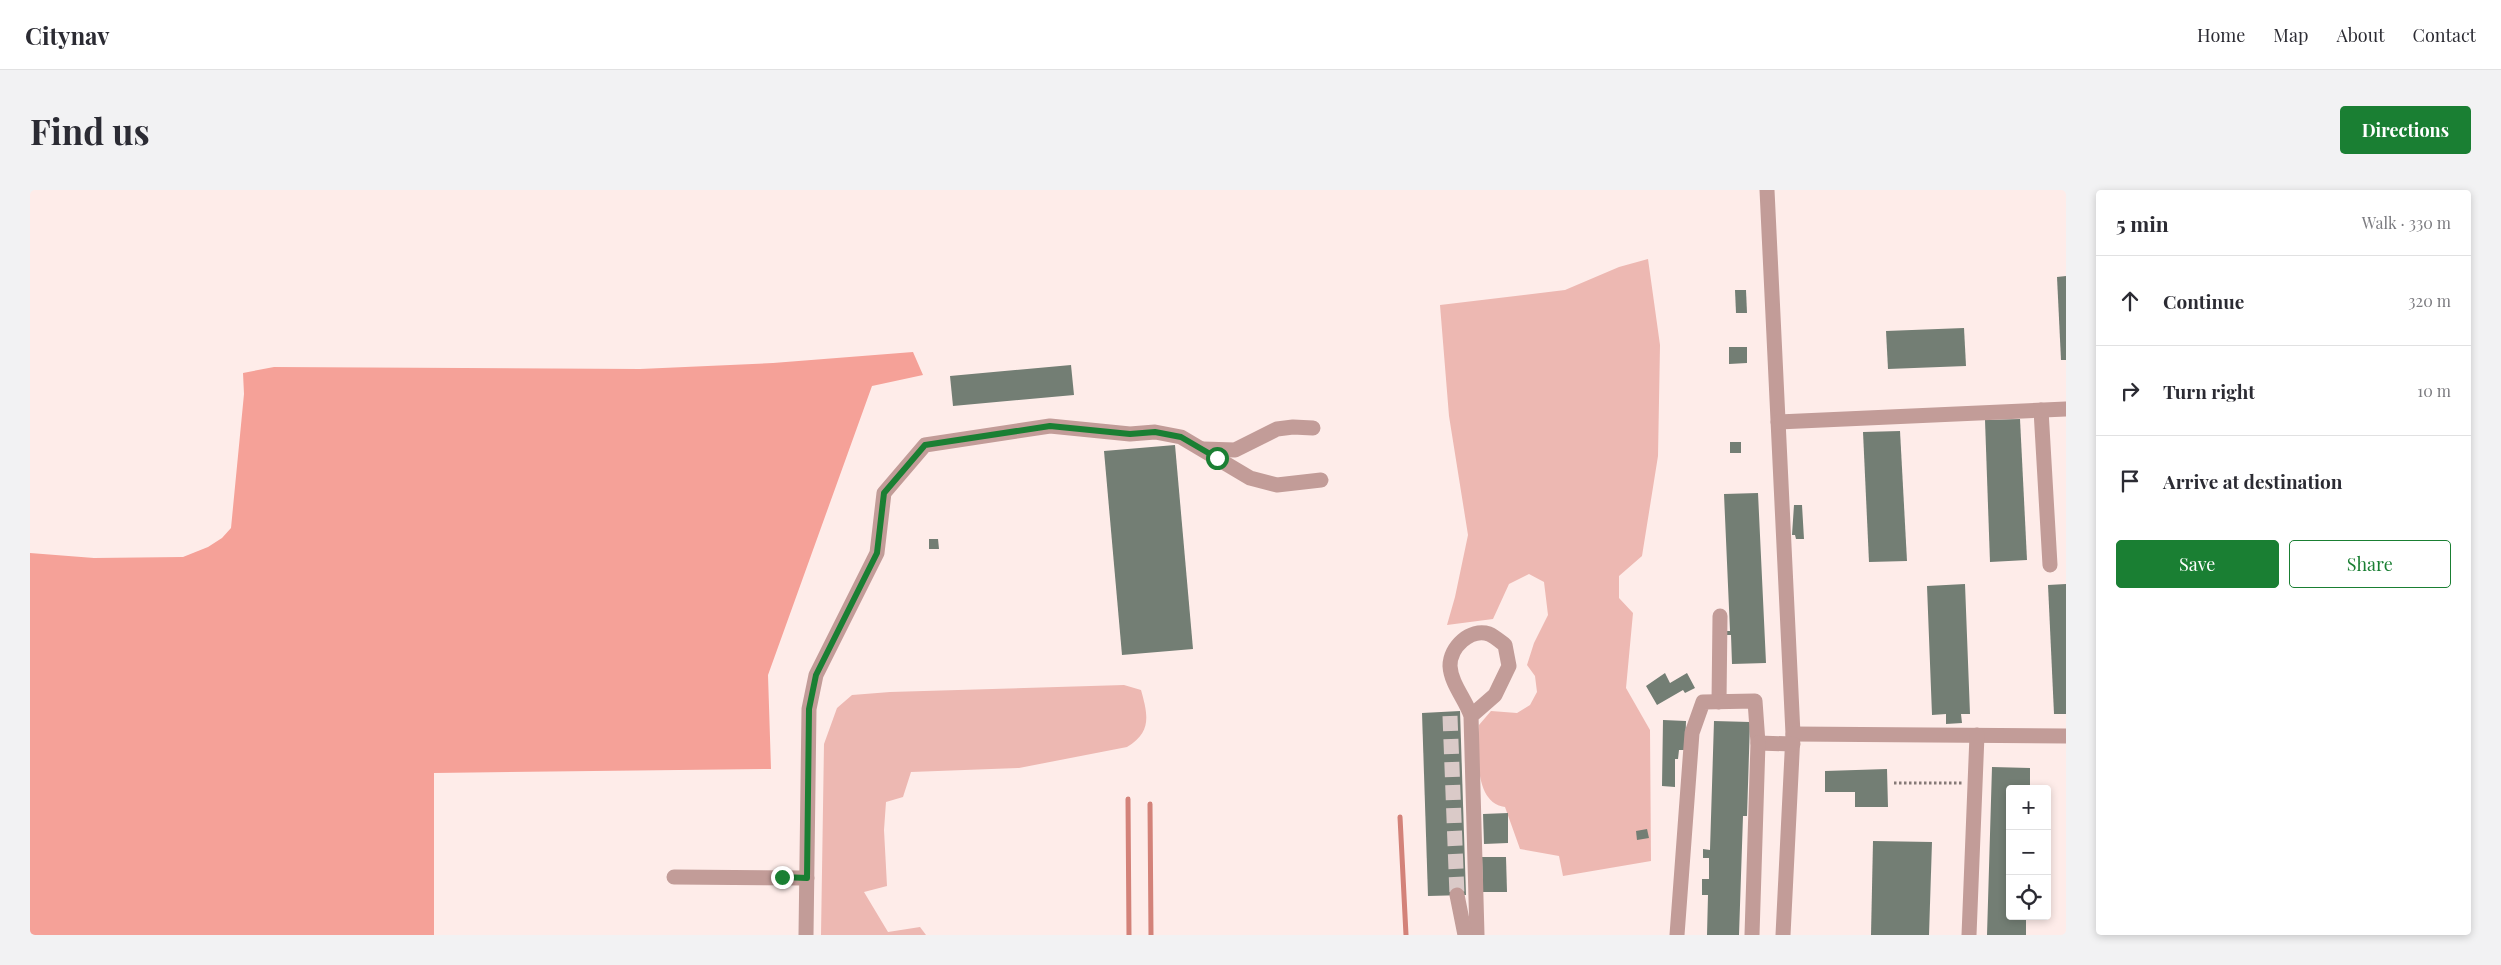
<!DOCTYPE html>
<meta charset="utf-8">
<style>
body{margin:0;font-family:"Playfair Display",serif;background:#f2f2f3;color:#2b2b33}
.controls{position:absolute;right:15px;bottom:15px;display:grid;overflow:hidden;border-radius:5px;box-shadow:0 2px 8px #0003}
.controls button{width:45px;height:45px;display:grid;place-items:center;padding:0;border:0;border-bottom:1px solid #e1e1e2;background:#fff;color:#2b2b33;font:25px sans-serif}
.stop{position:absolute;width:15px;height:15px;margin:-11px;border:4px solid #1a7f33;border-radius:50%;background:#fff}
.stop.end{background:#1a7f33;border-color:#fff;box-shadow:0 1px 5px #0008}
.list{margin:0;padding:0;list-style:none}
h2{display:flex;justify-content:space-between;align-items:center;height:65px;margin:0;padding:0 20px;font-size:21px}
h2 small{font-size:16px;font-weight:400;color:#7c7c81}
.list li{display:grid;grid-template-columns:32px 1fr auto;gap:15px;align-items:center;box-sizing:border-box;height:90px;padding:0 20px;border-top:1px solid #e1e1e2}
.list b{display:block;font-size:19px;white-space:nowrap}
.list em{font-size:16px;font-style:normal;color:#7c7c81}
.actions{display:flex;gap:10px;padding:15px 20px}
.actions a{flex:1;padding:11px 0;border:1px solid #1a7f33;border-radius:5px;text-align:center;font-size:18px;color:#1a7f33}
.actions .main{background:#1a7f33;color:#fff}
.icon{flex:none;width:28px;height:28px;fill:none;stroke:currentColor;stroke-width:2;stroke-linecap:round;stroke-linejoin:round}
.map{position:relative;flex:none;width:2036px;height:745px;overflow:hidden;border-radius:5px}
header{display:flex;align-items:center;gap:30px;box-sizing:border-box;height:70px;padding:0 25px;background:#fff;border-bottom:1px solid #e1e1e2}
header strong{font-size:24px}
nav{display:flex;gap:28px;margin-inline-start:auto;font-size:18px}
.intro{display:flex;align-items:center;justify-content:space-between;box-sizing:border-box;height:120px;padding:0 30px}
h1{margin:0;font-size:35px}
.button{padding:12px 22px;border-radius:5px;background:#1a7f33;color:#fff;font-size:18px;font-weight:700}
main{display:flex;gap:30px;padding:0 30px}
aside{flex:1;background:#fff;border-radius:5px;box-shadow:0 2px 8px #0003}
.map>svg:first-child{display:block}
.green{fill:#edb8b2}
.forest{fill:#f5a198}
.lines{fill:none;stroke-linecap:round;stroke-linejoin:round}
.stream{stroke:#d38279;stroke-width:5}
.building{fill:#737e74}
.minor-tunnel{stroke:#dacac8;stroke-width:15;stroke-dasharray:15 8;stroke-linecap:butt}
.path{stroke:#857977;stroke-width:3;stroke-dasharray:2.5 2.5;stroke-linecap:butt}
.minor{stroke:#c29c98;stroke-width:15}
.route{stroke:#1a7f33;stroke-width:6}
</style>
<header>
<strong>Citynav</strong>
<nav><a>Home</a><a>Map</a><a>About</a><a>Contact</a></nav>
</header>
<div class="intro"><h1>Find us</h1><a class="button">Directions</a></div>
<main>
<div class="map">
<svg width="2036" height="745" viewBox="0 0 2036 745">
<rect width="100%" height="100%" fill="#feece9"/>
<g class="green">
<path d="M1618 69 1630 155 1628 266 1612 366 1589 386V408L1603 423 1596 498 1620 540 1621 671 1533 686 1529 666 1490 659 1475 617C1443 613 1448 559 1449 535L1461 521 1487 523 1500 515 1507 502 1505 486 1497 475 1504 453 1518 425 1514 392 1499 384 1479 394 1463 429 1417 435 1425 407 1438 345 1419 226 1410 115 1535 100 1589 77Z"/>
<path d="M1094 495 1111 500C1118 525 1122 542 1097 557L989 578 881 582 873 607 856 612 854 640 857 696 834 702 858 742 890 737 896 745H791L794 554 807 518 822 505 860 502Z"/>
</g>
<path class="forest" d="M883 162 893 185 842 196 738 485 741 579 404 583V745H0V363L64 368 153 367 178 357 192 348 201 338 214 204 213 183 244 177 610 179 743 173Z"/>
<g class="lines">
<g class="stream">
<path d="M1098 609 1099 745"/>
<path d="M1120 614 1121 745"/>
<path d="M1370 627 1376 745"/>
</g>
</g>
<g class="building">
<path d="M2036 86V170H2031L2027 87Z"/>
<path d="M1705 100H1716L1717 123H1706Z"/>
<path d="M1934 138 1936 176 1858 179 1856 141Z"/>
<path d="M1699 157H1717V173L1699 174Z"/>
<path d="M1041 175 1044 205 923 216 920 186Z"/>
<path d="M1990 229 1997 370 1960 372 1955 230Z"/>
<path d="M1870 241 1877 371 1839 372 1833 242Z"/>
<rect x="1700" y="252" width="11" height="11"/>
<path d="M1145 255 1163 459 1092 465 1074 261Z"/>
<path d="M1728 303 1736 473 1702 474 1701 445H1696L1695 441H1700L1694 304Z"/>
<path d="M1764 315H1772L1774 349H1766L1765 345H1762Z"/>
<path d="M899 349H908L909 359H899Z"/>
<path d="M1935 394 1940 524H1931L1932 533 1916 534V524L1902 525 1897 396Z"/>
<path d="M2036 394V524H2024L2018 395Z"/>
<path d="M1635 483 1640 493 1657 483 1665 498 1655 503 1653 500 1627 515 1616 496Z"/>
<path d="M1430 521 1436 705 1398 706 1392 523Z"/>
<path d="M1633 530 1656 531 1655 560H1649L1648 569H1645V597L1632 596Z"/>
<path d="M1684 531 1720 532 1717 626H1713L1709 745H1677L1678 705H1672V689H1679V668H1673V659L1680 660Z"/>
<path d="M1962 577 2000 578V599H1980V726H1996V745H1957Z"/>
<path d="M1857 579 1858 617H1825V602H1795V581Z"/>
<path d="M1478 623V653L1454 654 1453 624Z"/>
<path d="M1617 639 1619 648 1607 650 1606 641Z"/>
<path d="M1843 651 1902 652 1899 745H1841Z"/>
<path d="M1452 667H1476L1477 702H1453Z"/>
</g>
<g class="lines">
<path class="minor-tunnel" d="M1420 526 1427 705"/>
<path class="path" d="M1864 593H1932"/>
<g class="minor">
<path d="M1737 0 1763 544 1753 745"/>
<path d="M2011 220 2020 375"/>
<path d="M1748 232 2036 219"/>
<path d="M1173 259 1205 260 1247 239 1263 237 1283 238"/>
<path d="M1689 512 1690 426"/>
<path d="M1441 526 1465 505 1479 476 1475 455C1471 452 1464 446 1459 444 1440 438 1420 457 1420 476 1421 494 1436 510 1441 526L1447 745"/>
<path d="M1763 544 2036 546"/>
<path d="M644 687 777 688"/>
<path d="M1427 705 1435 745"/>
<path d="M776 745 779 519 786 485 847 363 854 303 895 255 1020 236 1100 244 1125 242 1151 247 1220 288 1247 295 1291 290"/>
<path d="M1647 745 1662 543 1673 512 1725 511 1728 553 1763 554"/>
<path d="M1722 745 1728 553"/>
<path d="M1939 745 1947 545"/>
</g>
</g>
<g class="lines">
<path class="route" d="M752 687 777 688 779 519 786 485 847 363 854 303 895 255 1020 236 1100 244 1125 242 1151 247 1187 268"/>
</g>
</svg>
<div class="controls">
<button>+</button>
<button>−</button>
<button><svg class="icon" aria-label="locate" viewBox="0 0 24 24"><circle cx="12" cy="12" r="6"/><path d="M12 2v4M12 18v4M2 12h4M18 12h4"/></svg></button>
</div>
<div class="stop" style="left:1187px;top:268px"></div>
<div class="stop end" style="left:752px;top:687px"></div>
</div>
<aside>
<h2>5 min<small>Walk · 330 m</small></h2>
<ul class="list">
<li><svg class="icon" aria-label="ahead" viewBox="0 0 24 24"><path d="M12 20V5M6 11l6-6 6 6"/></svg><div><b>Continue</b></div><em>320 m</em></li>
<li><svg class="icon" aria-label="right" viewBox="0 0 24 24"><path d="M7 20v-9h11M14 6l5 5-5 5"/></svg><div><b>Turn right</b></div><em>10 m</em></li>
<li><svg class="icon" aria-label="arrive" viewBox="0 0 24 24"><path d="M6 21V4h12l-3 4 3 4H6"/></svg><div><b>Arrive at destination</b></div></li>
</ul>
<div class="actions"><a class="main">Save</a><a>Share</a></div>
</aside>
</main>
